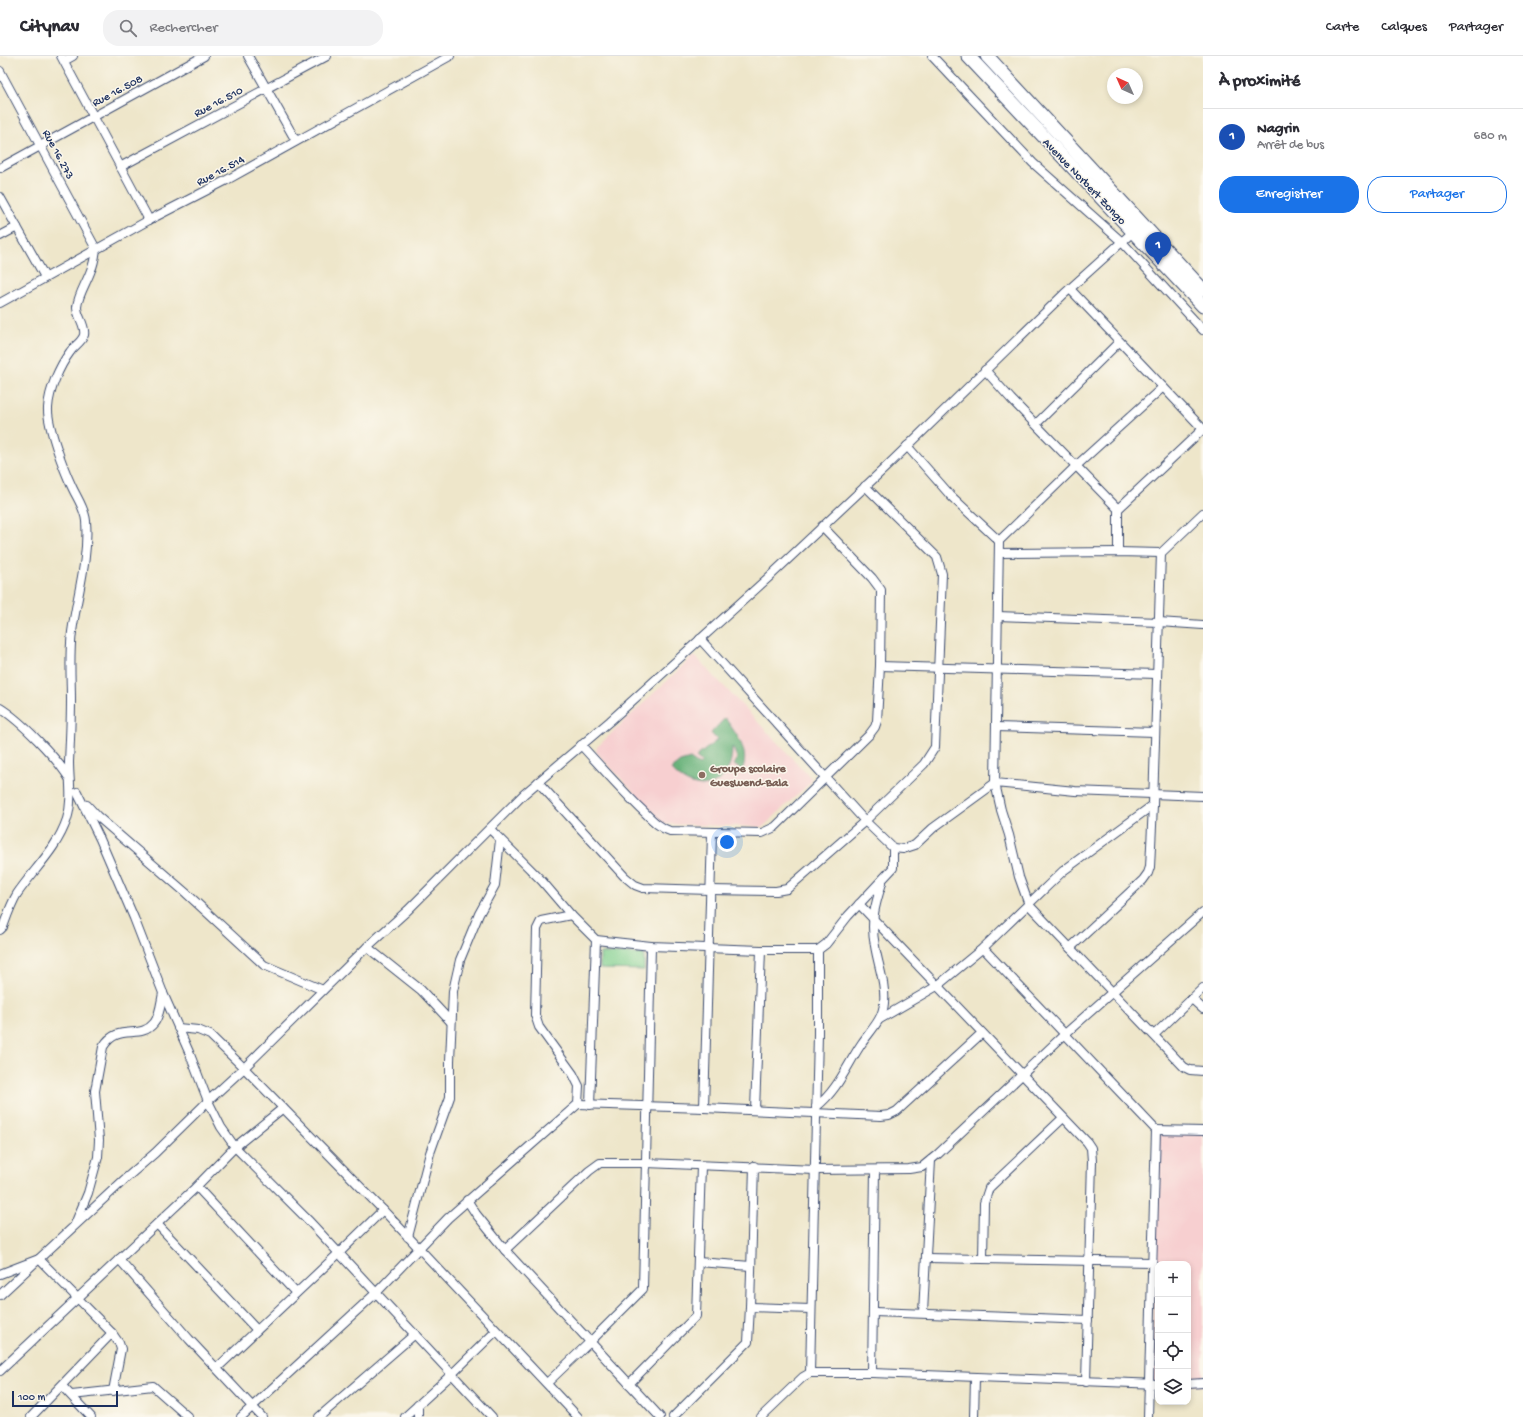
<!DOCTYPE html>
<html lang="fr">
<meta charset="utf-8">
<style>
body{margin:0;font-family:"Gochi Hand",sans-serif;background:#f2f2f3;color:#2b2b33}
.controls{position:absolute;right:12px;bottom:12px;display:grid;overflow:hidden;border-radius:8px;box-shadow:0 2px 6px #0003}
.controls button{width:36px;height:36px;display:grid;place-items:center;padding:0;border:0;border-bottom:1px solid #e1e1e2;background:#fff;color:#2b2b33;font:20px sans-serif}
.compass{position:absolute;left:1107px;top:12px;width:36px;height:36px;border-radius:50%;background:#fff;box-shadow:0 2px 6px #0003;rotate:315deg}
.scale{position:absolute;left:12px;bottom:10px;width:106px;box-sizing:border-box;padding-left:4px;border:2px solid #1b2f5e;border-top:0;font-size:11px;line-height:14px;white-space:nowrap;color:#1b2f5e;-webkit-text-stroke:3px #fbf7ec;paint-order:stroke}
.you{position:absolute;left:727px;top:786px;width:14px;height:14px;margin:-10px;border:3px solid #fff;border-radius:50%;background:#1a73e8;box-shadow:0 0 0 6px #1a73e833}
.badge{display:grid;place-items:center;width:26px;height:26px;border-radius:50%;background:#1a73e8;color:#fff;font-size:13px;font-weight:700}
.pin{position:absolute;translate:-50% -33px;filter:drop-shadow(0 1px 2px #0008)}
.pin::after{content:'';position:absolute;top:21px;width:14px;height:12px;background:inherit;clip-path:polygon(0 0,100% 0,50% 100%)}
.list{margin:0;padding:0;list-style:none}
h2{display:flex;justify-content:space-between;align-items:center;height:52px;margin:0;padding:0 16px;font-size:17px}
h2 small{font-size:13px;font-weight:400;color:#7c7c81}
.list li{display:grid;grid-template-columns:26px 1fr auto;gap:12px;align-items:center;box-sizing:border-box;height:56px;padding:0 16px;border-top:1px solid #e1e1e2}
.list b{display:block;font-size:15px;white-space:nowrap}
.list p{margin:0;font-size:13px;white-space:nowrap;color:#7c7c81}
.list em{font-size:13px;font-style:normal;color:#7c7c81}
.actions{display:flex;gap:8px;padding:12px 16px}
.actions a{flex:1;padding:9px 0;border:1px solid #1a73e8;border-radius:16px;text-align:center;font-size:14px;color:#1a73e8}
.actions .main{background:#1a73e8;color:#fff}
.icon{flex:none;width:22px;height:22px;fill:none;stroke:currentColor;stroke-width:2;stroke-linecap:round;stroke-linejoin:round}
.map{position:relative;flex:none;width:1203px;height:1361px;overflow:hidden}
header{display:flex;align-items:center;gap:24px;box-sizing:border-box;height:56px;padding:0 20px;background:#fff;border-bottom:1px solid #e1e1e2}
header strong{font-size:19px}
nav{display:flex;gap:22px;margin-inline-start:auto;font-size:14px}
.search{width:280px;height:36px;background:#f2f2f3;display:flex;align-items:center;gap:10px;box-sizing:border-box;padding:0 14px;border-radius:16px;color:#7c7c81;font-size:15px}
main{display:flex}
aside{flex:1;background:#fff}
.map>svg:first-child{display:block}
.built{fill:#f7cfd0}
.green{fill:#82d090;stroke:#4e8077}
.forest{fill:#69b27a;stroke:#42706c}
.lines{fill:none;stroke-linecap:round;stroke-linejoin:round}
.minor-casing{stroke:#3b4a6e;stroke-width:10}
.primary-casing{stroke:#3b4a6e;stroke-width:15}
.minor{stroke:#fff;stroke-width:8}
.primary{stroke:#fff;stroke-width:13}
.education-dot{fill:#8d6e63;stroke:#fbf7ec;stroke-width:1.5}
.labels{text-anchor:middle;stroke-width:3;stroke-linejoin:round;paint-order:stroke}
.street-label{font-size:12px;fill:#1b2f5e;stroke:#fbf7ec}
.education-label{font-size:12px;font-weight:bold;fill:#785e54;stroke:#fbf7ec;text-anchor:start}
</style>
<header>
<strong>Citynav</strong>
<div class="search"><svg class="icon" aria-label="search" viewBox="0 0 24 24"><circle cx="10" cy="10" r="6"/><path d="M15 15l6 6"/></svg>Rechercher</div>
<nav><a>Carte</a><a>Calques</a><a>Partager</a></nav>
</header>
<main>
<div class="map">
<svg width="1203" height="1361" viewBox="0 0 1203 1361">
<rect width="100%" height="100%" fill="#fbf7ec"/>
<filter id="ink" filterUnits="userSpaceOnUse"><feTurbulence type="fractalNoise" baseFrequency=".025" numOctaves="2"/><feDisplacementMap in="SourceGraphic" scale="8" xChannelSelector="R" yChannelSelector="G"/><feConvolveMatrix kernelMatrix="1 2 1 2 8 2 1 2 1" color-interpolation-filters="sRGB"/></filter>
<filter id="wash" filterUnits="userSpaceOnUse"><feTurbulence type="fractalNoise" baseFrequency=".012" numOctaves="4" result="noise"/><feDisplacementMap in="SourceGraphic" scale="16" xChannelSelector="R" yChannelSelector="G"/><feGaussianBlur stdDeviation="0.9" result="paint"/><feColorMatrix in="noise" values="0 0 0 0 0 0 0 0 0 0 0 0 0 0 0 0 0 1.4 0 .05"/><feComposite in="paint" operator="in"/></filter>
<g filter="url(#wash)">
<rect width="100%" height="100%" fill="#eee6ca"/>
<g class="built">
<path d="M692 601H696L811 722V726L763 771 664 768 596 696 597 691Z"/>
<path d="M1158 1077 1203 1079V1330L1188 1329V1208H1158V1328H1150Z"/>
</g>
<path class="green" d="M600 897 644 898V914L600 913Z"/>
<path class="forest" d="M725 662C735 676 751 696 742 714L734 709 737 702 734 694 732 691C733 731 697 743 671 713L680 706 690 703 699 709 702 706 696 701 717 684 711 677Z"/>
</g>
<g filter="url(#ink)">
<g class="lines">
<g class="minor-casing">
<g id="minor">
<path d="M61 0 149 164"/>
<path d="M248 0 296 85"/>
<path d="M932 0 1033 107 1122 186 1203 274"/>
<path d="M64 5 73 0"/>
<path d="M0 15 96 193C95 200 94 208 91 214 87 226 78 239 77 251 77 261 86 269 84 279 82 286 74 290 70 296 59 311 49 334 48 352 47 370 64 414 72 431 77 442 85 453 86 465 89 503 77 539 72 576 69 599 71 621 71 644 71 665 70 685 69 706 69 725 73 744 67 763 57 793 34 813 17 838 11 848 7 860 3 871L0 874"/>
<path d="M120 111 327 0"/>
<path d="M0 112 204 0"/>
<path d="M0 141 45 221"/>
<path d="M0 180 17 171"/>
<path d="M1070 233 1203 373"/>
<path d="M0 247 149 164 225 125 450 0"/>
<path d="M985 314 1011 343 1118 453V496"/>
<path d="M1163 331 1076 410 999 485 995 727 1001 754 1009 779 1019 821 1029 849 1184 1011 1190 1014 1203 1015"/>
<path d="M1036 368 1119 286"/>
<path d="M907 390 951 440 999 485"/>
<path d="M1118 453 1203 373"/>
<path d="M999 497 1118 496 1161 497"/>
<path d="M998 560 1159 566 1203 569"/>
<path d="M700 583 865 765 893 792 903 793 915 789 933 772 995 727 1075 735 1203 740"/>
<path d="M880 610 1157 618"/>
<path d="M0 652C21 665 56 701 69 722"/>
<path d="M996 671 1155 676"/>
<path d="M581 689C600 710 619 731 639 751 649 760 657 771 670 775L762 777 775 771 869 679 875 671 877 665 880 610 881 534 872 522 822 470"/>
<path d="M538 726 624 820 635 829 643 832 710 834 776 835 787 833 865 765 924 708 935 691 942 518 937 501 865 430"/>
<path d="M77 736 100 783 134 862 163 937 189 996 208 1045 221 1071 235 1091 308 1164 492 1361"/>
<path d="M87 749 97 760 186 837 264 909 323 934"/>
<path d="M490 773 542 825 571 859 596 884 651 890 761 894H818L826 888 848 860 893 812V792"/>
<path d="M859 848 1087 1086 1091 1092 1092 1105 1086 1326"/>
<path d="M367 891 421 934 451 966"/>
<path d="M983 892 1156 1074 1148 1361"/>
<path d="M1070 892 1143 824 1148 817 1150 811 1153 749"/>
<path d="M1192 943 1203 953"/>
<path d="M880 963 937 930 983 892 1063 815 1153 749 1161 497 1203 457"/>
<path d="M178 972 198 974 210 979 244 1012 383 1154 578 1361"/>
<path d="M1154 979 1203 932"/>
<path d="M578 1048 704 1052 881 1060 889 1059 897 1055 982 977"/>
<path d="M590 1049 596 884"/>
<path d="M816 1051C838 1034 847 1009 862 987 871 974 883 963 884 947 886 928 878 909 875 890 870 866 875 849 882 827"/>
<path d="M704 1052 712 777"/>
<path d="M755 1054 761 894"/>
<path d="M1156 1074 1203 1075"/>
<path d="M197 1131 296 1237"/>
<path d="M467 1144 476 1158 505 1194 660 1361"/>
<path d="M75 1168 88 1137 98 1101 99 1084 95 1035 103 991C118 966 140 985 154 967 160 960 161 946 163 937"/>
<path d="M157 1168 257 1274"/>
<path d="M408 1181 430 1097 450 1041V1005L453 935 460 904 479 858 495 829 500 784"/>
<path d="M505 1194 589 1115 600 1107H646L815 1114 909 1113 922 1111 938 1098 1065 978 1203 856"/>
<path d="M927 1202 1152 1206"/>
<path d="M119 1203 189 1283 262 1361"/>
<path d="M983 1203 984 1147 989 1132 1063 1062"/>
<path d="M698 1206 751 1210"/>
<path d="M0 1218 39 1203 112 1277 119 1287 121 1293 113 1335"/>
<path d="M0 1239 125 1123 155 1097 208 1045 244 1012 367 891 408 854 524 738 610 665 769 521 886 411 1064 238 1135 174"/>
<path d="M750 1251 811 1253"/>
<path d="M874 1256 1088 1264"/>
<path d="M923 1257 931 1104"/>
<path d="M217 1312 339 1197 383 1154"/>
<path d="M0 1315 193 1134 235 1091 283 1052"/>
<path d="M810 1317 818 978V894"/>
<path d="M872 1317 875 1114"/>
<path d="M547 1327 590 1286 643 1233 651 890"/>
<path d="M629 1328 696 1260 701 1110"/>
<path d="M1188 1328 1203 1327"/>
<path d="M62 1330 91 1361"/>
<path d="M72 1339 153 1330 188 1361"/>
<path d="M31 1361 112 1277"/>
<path d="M241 1361 376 1237 448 1162 578 1048 579 1030 573 1018 539 971 535 959 537 873 541 865 571 859"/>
<path d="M319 1361 415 1278"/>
<path d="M405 1361 452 1318 496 1275"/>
<path d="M418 1361V1349"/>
<path d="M673 1361 748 1286 750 1251 754 1110"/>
<path d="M761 1361 803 1321 810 1317H872L1158 1328"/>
<path d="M974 1361 975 1322"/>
</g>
</g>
<g class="primary-casing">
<g id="primary">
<path d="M968 0 1203 250"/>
<path d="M987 0 1203 234"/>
</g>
</g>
<use href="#minor" class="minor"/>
<use href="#primary" class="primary"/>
</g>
</g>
<circle class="education-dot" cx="702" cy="719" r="4"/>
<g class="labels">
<g class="street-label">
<text transform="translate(117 34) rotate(-28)" y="4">Rue 16.508</text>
<text transform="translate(218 45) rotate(-28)" y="4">Rue 16.510</text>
<text transform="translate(59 98) rotate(62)" y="4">Rue 16.273</text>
<text transform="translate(220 114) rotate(-28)" y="4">Rue 16.514</text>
<text transform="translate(1085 125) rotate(46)" y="4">Avenue Norbert Zongo</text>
</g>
<g class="education-label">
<text x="710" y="716">Groupe scolaire<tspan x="710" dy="14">Gueswend-Bala</tspan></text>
</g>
</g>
</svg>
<div class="controls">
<button>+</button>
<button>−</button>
<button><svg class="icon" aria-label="locate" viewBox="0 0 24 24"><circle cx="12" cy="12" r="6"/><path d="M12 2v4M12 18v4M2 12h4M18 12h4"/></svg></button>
<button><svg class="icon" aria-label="layers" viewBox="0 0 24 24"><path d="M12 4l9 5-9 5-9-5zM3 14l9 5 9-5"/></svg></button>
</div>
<svg class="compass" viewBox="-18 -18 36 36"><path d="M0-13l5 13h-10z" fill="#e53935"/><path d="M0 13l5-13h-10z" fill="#7c7c81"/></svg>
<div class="scale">100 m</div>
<div class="you"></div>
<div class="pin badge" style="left:1158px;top:209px;background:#1a4fb4">1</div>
</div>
<aside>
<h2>À proximité<small></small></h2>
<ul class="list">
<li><span class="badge" style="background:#1a4fb4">1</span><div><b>Nagrin</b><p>Arrêt de bus</p></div><em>680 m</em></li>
</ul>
<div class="actions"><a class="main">Enregistrer</a><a>Partager</a></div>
</aside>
</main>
